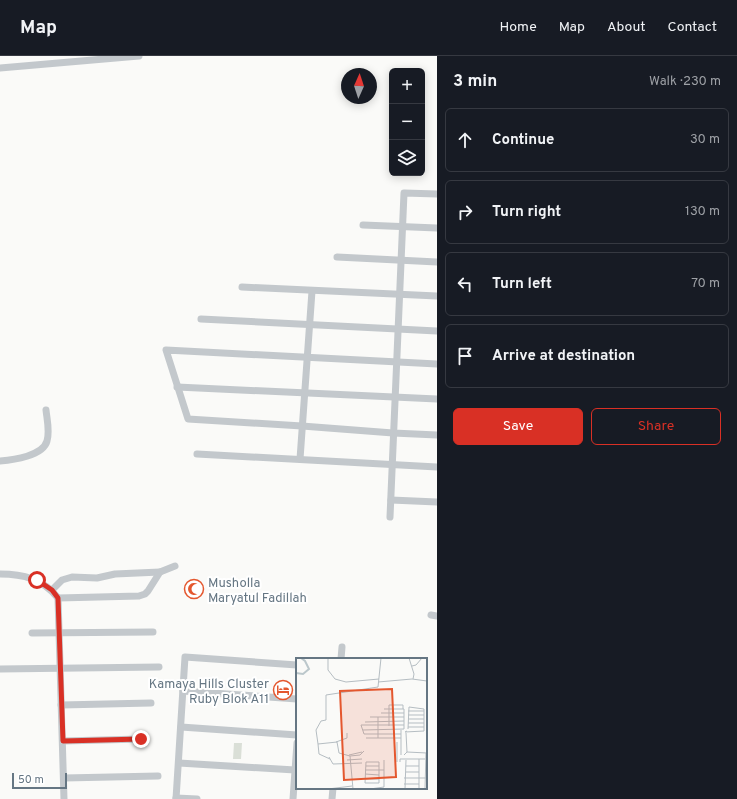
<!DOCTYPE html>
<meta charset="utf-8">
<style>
body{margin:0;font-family:Overpass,sans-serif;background:#20242c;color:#f1f3f6}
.controls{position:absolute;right:12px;top:12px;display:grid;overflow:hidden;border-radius:6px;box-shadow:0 2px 10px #0003}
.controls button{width:36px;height:36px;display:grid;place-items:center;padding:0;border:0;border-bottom:1px solid #363941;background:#171b24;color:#f1f3f6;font:20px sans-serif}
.compass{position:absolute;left:341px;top:12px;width:36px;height:36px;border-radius:50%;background:#171b24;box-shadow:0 2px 10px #0003;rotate:3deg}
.scale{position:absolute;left:12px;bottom:10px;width:55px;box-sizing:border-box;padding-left:4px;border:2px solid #657683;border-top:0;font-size:11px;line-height:14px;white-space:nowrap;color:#657683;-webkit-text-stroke:3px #fff;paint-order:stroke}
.stop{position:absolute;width:12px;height:12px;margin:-9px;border:3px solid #d93025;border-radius:50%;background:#fff}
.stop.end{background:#d93025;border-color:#fff;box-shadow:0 1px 4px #0008}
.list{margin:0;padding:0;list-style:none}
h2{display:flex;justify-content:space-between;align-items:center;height:52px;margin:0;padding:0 16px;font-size:17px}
h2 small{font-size:13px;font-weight:400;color:#9ea1a6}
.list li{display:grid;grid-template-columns:26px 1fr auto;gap:12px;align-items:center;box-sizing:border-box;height:64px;margin:0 8px 8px;padding:0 8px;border:1px solid #363941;border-radius:6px}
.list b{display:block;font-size:15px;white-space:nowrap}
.list em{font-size:13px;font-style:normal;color:#9ea1a6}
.actions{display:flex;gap:8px;padding:12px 16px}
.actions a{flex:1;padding:9px 0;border:1px solid #d93025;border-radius:6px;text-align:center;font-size:14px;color:#d93025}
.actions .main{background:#d93025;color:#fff}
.icon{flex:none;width:22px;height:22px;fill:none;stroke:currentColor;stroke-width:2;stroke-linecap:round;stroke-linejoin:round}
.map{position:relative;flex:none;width:437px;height:743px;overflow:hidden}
header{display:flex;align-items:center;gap:24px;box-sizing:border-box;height:56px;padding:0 20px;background:#171b24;border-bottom:1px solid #363941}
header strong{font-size:19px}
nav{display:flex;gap:22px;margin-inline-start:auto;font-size:14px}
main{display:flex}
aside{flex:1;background:#171b24}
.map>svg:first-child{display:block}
.green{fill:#dadfd7}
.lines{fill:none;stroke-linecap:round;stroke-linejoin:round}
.minor{stroke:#c3c8cc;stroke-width:7}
.route{stroke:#d93025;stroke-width:5}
.labels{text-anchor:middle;stroke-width:4;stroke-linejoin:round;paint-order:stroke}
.poi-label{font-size:13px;fill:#657683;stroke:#fff;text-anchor:start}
.inset-river{fill:none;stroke:#bbc7cb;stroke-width:2}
.inset-road{fill:none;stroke:#b5bdc2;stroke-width:1}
.view{fill:#e4572e;fill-opacity:0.15;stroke:#e4572e;stroke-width:2}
.inset-edge{fill:none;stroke:#657683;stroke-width:2}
</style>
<header>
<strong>Map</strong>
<nav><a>Home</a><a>Map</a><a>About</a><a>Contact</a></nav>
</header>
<main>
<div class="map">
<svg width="437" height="743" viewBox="0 0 437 743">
<rect width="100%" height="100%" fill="#fafaf8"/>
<path class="green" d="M234 687H242L241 703H233Z"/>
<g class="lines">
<g class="minor">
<path d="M0 12 139 0"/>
<path d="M363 169 437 172"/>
<path d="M337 201 437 206"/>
<path d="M242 231 437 240"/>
<path d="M201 263 437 275"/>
<path d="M437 308 166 294 188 363 302 370 393 377 437 379"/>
<path d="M177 331 437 343"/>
<path d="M197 398 437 411"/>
<path d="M300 403 312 235"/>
<path d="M0 405C13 404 43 400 47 385 50 375 47 364 46 354"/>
<path d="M391 444 437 446"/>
<path d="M390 461 404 137 437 138"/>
<path d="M0 518C23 518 43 523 58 542L64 743"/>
<path d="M52 534 62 524 72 521 97 522 115 518 160 516"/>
<path d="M58 542 139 540 145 538 148 535 160 516 175 510"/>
<path d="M431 559 437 560"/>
<path d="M32 577 153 576"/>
<path d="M341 603 342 591"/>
<path d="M0 613 159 611"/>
<path d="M183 635 297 643"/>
<path d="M61 649 151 647"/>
<path d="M181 671 297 679"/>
<path d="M63 685 141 683"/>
<path d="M179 707 295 714"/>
<path d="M64 722 158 720"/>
<path d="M176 742 197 743"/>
<path d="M176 743 185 601 297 609"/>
<path d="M293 743 297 687"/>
<path d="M332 743 333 732"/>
</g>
</g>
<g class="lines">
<path class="route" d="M37 524 52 534 58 542 63 685 141 683"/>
</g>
<defs>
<g id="mosque-ring" transform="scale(1)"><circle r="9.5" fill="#fff" stroke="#e4572e" stroke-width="1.5"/><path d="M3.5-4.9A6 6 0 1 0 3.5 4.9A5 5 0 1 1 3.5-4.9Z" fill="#e4572e"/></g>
<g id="hotel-ring" transform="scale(1)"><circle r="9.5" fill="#fff" stroke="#e4572e" stroke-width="1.5"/><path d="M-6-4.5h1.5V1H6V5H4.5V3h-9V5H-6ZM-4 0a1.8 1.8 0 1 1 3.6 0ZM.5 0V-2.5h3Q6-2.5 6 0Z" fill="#e4572e"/></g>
</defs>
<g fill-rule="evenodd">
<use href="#mosque-ring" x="194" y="533"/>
<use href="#hotel-ring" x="283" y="634"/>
</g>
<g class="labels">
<g class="poi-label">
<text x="208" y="531">Musholla<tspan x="208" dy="15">Maryatul Fadillah</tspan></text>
<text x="269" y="632" text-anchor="end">Kamaya Hills Cluster<tspan x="269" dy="15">Ruby Blok A11</tspan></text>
</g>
</g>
<g transform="translate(296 602)">
<rect width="131" height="131" fill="#fafaf8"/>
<path class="inset-river" d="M0 15 7 16 13 11 9 3 5 0"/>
<path class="inset-road" d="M32 0V12L39 21 50 24 83 21M113 0 118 16 117 21M116 8 120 7 126 0M82 24 116 21 131 23M112 53H128M85 55H108M112 57H128M74 59H108M112 61H128M69 64 108 63M112 65H128M93 68V47H107V51M112 69H128M67 72 108 71V51H88M111 73 109 74 128 73V51L113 49 112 71M105 76H68L65 67H108M70 80H105V72M82 80V59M105 80V97M40 84 51 80V75M22 86 23 96 34 101M68 93 64 97 54 98 43 95 41 84 22 86 20 72 25 63 30 62V37L82 29 85 0M111 94 131 95M53 97 66 94M108 97 111 94 110 75M54 98 57 131M33 99 37 106 66 105M123 101V120H131M51 102 66 101M70 104H83V125H69ZM101 104V84M104 104V101H129M70 108H83M110 108H123M69 112H88M110 114H123M69 116 83 117M108 120H123V131M69 121H83M108 126H123M32 131 56 128M74 131 88 129V102M109 131 110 102M129 131 130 95"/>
<path class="view" d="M96 31 100 119 48 122 44 33Z"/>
<rect width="131" height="131" class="inset-edge"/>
</g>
</svg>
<div class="controls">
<button>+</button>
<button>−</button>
<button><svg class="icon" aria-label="layers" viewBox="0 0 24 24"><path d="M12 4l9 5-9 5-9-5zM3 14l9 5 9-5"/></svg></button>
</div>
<svg class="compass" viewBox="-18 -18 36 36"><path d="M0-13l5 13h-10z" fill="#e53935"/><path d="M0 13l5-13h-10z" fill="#9ea1a6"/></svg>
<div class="scale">50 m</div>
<div class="stop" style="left:37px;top:524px"></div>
<div class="stop end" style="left:141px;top:683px"></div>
</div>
<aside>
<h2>3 min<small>Walk · 230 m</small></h2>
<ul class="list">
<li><svg class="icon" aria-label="ahead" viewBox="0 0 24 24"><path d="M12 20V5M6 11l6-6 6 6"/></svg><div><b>Continue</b></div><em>30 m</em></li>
<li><svg class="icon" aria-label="right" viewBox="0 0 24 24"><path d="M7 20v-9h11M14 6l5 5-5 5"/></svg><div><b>Turn right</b></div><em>130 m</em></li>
<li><svg class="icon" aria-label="left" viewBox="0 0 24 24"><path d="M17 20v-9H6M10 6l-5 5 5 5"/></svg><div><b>Turn left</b></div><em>70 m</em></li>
<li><svg class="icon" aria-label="arrive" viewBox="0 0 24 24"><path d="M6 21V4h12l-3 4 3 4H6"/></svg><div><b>Arrive at destination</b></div></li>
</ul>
<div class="actions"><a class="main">Save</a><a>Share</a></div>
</aside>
</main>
